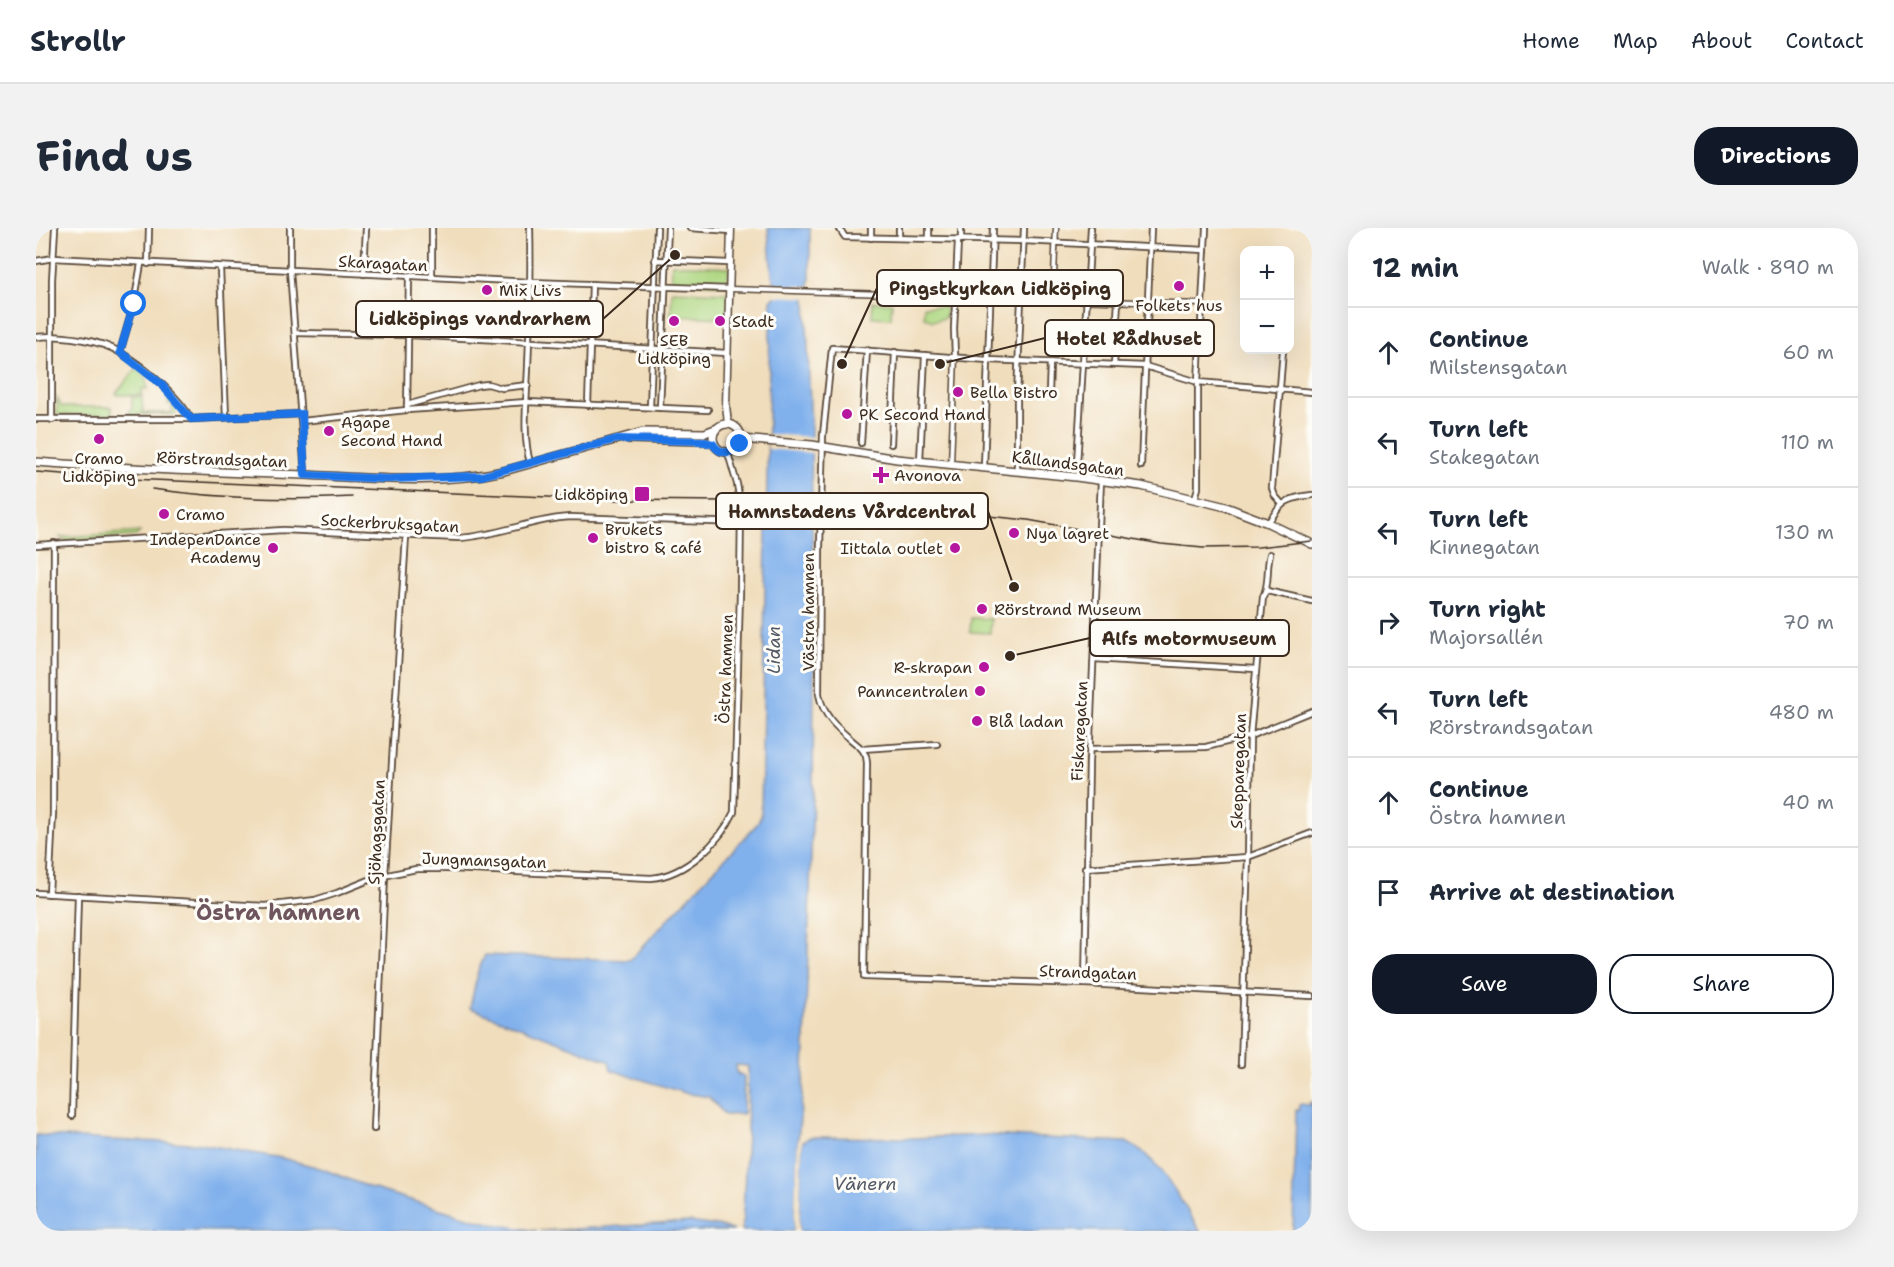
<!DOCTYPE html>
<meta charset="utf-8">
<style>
body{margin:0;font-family:"Shantell Sans",sans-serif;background:#f2f2f3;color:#1f2937}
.controls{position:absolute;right:18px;top:18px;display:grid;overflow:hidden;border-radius:12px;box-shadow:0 6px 24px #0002}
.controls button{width:54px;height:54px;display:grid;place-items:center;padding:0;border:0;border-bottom:2px solid #e0e1e3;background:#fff;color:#1f2937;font:30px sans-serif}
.stop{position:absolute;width:18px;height:18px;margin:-14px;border:4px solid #1a73e8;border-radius:50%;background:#fff}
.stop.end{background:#1a73e8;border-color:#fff;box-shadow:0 2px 6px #0008}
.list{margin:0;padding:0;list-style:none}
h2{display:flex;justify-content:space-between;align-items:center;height:78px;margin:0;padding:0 24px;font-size:26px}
h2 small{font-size:20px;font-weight:400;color:#747a83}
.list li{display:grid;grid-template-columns:39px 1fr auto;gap:18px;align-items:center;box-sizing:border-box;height:90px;padding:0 24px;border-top:2px solid #e0e1e3}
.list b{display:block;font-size:22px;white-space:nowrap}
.list p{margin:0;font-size:20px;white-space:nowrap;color:#747a83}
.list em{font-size:20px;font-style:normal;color:#747a83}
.actions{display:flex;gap:12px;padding:18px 24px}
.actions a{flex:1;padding:14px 0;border:2px solid #111827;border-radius:24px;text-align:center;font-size:21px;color:#111827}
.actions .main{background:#111827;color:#fff}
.icon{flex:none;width:33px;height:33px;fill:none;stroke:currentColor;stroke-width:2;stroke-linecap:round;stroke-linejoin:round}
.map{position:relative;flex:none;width:1276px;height:1003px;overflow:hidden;border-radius:24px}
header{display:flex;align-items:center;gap:36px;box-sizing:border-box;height:84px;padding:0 30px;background:#fff;border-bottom:2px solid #e0e1e3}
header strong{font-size:28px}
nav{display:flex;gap:33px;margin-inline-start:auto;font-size:21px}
.intro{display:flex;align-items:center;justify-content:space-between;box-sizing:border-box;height:144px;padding:0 36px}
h1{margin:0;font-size:42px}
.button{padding:15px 27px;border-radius:24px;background:#111827;color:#fff;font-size:21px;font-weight:700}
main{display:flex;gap:36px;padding:0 36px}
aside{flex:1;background:#fff;border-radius:24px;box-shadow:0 6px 24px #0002}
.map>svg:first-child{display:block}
.green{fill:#afd782;stroke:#758050;stroke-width:1.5}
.water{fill:#81b1ec;stroke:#5e6e85;stroke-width:1.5}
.pier{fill:#f0ddbc}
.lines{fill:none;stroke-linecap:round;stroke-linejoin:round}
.pedestrian-casing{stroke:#564536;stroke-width:7}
.minor-casing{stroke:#564536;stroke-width:8}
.tertiary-casing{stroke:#564536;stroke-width:9}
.secondary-casing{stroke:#564536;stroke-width:10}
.pedestrian{stroke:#fff;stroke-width:4}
.minor{stroke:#fff;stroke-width:4.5}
.tertiary{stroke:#fff;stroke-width:6}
.secondary{stroke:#fff;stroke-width:7}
.rail{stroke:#3b2a1e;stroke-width:1.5}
.route{stroke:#1a73e8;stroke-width:8}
.poi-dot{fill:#b5179e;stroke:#fdfcf7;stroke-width:2}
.labels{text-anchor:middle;stroke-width:6;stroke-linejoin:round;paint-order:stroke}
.street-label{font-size:16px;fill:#3b2a1e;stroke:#fdfcf7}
.poi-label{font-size:16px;fill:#3b2a1e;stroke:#fdfcf7;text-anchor:start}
.water-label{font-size:18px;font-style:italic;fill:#545966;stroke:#fdfcf7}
.district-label{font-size:22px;font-weight:bold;fill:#6f565e;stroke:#fdfcf7}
.leader{fill:none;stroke:#3b2a1e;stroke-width:2}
.callout-dot{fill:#3b2a1e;stroke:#fdfcf7;stroke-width:2}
.callout{fill:#fdfcf7;stroke:#3b2a1e;stroke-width:2}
.callout-label{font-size:18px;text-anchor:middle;font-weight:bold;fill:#3b2a1e}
</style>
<header>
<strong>Strollr</strong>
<nav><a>Home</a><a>Map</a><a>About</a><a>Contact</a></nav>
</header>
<div class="intro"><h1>Find us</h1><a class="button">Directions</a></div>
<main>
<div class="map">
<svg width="1276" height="1003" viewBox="0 0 1276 1003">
<rect width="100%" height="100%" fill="#fdfcf7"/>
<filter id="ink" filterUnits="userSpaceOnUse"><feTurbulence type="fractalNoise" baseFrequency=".0167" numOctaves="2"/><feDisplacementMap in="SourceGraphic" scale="12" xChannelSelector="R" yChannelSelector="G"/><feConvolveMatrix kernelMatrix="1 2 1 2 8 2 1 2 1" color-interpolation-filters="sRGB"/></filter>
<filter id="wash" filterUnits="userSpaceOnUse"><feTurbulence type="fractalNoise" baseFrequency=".008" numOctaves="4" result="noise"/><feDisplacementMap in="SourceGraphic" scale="24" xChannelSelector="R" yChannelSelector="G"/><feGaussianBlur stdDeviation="1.35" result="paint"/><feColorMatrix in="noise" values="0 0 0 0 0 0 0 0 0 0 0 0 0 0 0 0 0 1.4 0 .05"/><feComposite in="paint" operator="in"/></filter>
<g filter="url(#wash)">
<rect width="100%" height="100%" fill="#f0ddbc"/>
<g class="green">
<path d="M636 36 693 39 692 57 635 54Z"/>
<path d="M636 63 692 65 691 90 635 88Z"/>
<path d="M837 74 856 75 855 90 836 89Z"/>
<path d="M888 78 910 79 909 90 897 93 888 89Z"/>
<path d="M100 141 110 149 111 161H106V167H81L80 165Z"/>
<path d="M96 169H106L107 185H136V176H132L133 170 140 179V186L92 187 96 180Z"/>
<path d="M21 170 26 179H76V187H21Z"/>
<path d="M104 304 100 308 30 313 24 309Z"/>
<path d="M935 390 955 391 954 405 934 404Z"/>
</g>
<g class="water">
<path d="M732 0H774V52L770 71 775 203 778 449 777 567 768 847 762 912 758 1003H706L711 905 712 838 700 837 701 846 708 848 707 886 689 887 673 869 649 865 575 842 573 833 434 780 442 743 449 727 594 732 721 596 725 588 733 136 735 72 739 69 740 58 736 48Z"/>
<path d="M1274 874H1276V1003H1257L1260 882H1263V876L1274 877Z"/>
<path d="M0 907 73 912 159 915 246 930 284 940 335 960 421 986 457 996 502 1003H0Z"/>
<path d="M950 907 1090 914C1126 931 1143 971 1164 1003H763L766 914 774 909 876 910Z"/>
<path d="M654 994 687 999 698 1003H504Z"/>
</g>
<g class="pier">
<path d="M739 57 773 58V70L738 68Z"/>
<path d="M732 206 776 209V225L732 221Z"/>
<path d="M762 912 766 914 763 1003H758Z"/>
</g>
</g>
<g filter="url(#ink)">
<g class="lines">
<g class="pedestrian-casing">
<g id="pedestrian">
<path d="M693 61 1166 76"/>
<path d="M1017 71 1020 0"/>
<path d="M915 236 919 129"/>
</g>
</g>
<g class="minor-casing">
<g id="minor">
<path d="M254 0V42L269 247"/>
<path d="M396 0V49"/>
<path d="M494 0C495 46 494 92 492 139 491 170 486 205 494 235"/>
<path d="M654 0 695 3"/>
<path d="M803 0 809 9 988 13 1169 22"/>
<path d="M835 10V0"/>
<path d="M863 10V0"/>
<path d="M893 11V0"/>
<path d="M925 12V0"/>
<path d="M619 32 693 35"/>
<path d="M0 33 17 30 495 54 693 61"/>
<path d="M112 36 113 0"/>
<path d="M184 40 190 189"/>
<path d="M328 46 330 0"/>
<path d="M259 105 373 107 691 125"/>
<path d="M0 109C23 106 65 112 85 125 108 138 143 169 155 191"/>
<path d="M84 124 98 76 105 36"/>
<path d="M919 128 918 101 922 12"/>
<path d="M1078 137 1082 74"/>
<path d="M1013 165 1014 135"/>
<path d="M371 177 443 157 452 156 466 160 492 157"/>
<path d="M552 177 556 56"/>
<path d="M614 179 621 0"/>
<path d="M624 180 632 0"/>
<path d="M371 182 373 48"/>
<path d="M0 191H155L265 186"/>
<path d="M16 192V52L19 0"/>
<path d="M266 193 371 182 491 174 672 182"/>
<path d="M825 215 831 122"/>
<path d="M855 216 859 124"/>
<path d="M884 233 889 127"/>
<path d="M1041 236 1055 0"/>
<path d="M1105 238 1115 0"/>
<path d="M948 239 957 0"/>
<path d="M981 242V167L988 0"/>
<path d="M1159 270 1162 260V154L1170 0"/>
<path d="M1246 276 1239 268 1236 260 1247 122"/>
<path d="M1232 295C1246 274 1250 270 1276 267"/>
<path d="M0 317 247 302 423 310C461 308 496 291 534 289L705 295"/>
<path d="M1231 363 1276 373"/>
<path d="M1058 431 1220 441"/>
<path d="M901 516 826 521C807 504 788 493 783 466L784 319 787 207 796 120 952 132 1109 138 1162 154 1276 164"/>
<path d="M826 521 830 528 831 535 828 749 1049 756 1276 768"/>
<path d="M1053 521 1170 519 1214 508 1276 483"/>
<path d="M1049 640 1212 629 1276 605"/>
<path d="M0 665 229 678 279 672 301 665 338 650 380 641H414L615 650C650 647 684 614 698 584L704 365 705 280 701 256 692 225"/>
<path d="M13 666 17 585 18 315"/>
<path d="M1049 756 1053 534 1065 252"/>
<path d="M1205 836 1212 629 1214 508 1227 369C1234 356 1230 340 1234 326"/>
<path d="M36 888 42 667"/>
<path d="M338 901 349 647 370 308"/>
</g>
</g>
<g class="tertiary-casing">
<path id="tertiary" d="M692 196 690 177 695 0"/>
</g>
<g class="secondary-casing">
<g id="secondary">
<circle cx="691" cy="210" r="14"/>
<path d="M593 211 664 213 677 216"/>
<path d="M705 211 776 217 861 231 1040 249 1105 258 1190 279 1232 295 1276 316"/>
<path d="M0 234C90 241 179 244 269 247 335 250 403 257 468 243L607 204 669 205 679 201"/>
</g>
</g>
<use href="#pedestrian" class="pedestrian"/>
<use href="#minor" class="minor"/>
<use href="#tertiary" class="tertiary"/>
<use href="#secondary" class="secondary"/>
<g class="rail">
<path d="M0 244 94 251 582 272 691 273 913 284 992 292 1125 316 1167 320 1222 319 1276 313"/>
<path d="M116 261C182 270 250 273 316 269"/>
</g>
</g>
</g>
<g class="lines" filter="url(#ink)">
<path class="route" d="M98 76 84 124 125 156 155 191 266 186 269 247 352 251 446 248 581 211 664 213 677 216C684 227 697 227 704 216"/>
</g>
<g class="poi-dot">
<circle cx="1143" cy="58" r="6"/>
<circle cx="451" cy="62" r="6"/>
<circle cx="638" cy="93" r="6"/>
<circle cx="684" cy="93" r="6"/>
<circle cx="922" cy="164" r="6"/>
<circle cx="811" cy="186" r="6"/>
<circle cx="293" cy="203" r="6"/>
<circle cx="63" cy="211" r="6"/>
<path d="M842 238h6v6h6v6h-6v6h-6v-6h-6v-6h6z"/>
<rect x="598" y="258" width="16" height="16" rx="3"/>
<circle cx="128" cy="286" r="6"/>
<circle cx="978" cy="305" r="6"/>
<circle cx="557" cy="310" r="6"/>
<circle cx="237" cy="320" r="6"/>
<circle cx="919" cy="320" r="6"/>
<circle cx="946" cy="381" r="6"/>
<circle cx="948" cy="439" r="6"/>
<circle cx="944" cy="463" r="6"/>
<circle cx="941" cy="493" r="6"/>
</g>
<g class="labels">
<g class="street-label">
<text transform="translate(347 35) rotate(3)" y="6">Skaragatan</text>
<text transform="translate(186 231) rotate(2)" y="6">Rörstrandsgatan</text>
<text transform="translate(1032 235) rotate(7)" y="6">Kållandsgatan</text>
<text transform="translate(354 295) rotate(3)" y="6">Sockerbruksgatan</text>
<text transform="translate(772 384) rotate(-90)" y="6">Västra hamnen</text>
<text transform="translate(689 441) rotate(-88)" y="6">Östra hamnen</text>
<text transform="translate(1043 503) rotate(-87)" y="6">Fiskaregatan</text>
<text transform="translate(1202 543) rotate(-88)" y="6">Skepparegatan</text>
<text transform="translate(340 604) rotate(-87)" y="6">Sjöhagsgatan</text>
<text transform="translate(448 632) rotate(2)" y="6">Jungmansgatan</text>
<text transform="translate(1052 744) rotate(2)" y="6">Strandgatan</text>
</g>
<g class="poi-label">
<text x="463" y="68">Mix Livs</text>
<text x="1143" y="83" text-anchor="middle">Folkets hus</text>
<text x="696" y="99">Stadt</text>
<text x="638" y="118" text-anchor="middle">SEB<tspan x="638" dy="18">Lidköping</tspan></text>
<text x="934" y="170">Bella Bistro</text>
<text x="823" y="192">PK Second Hand</text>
<text x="305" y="200">Agape<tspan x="305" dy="18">Second Hand</tspan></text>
<text x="63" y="236" text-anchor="middle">Cramo<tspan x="63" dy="18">Lidköping</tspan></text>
<text x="858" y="253">Avonova</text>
<text x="592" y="272" text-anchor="end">Lidköping</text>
<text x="140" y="292">Cramo</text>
<text x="569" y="307">Brukets<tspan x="569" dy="18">bistro &amp; café</tspan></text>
<text x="990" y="311">Nya lagret</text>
<text x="225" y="317" text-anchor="end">IndepenDance<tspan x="225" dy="18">Academy</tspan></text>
<text x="907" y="326" text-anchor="end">Iittala outlet</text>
<text x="958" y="387">Rörstrand Museum</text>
<text x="936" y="445" text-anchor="end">R-skrapan</text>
<text x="932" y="469" text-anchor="end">Panncentralen</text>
<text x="953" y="499">Blå ladan</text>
</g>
<g class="water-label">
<text transform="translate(738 422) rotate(-90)" y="6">Lidan</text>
<text x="829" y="962">Vänern</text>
</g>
<g class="district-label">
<text x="242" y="692">Östra hamnen</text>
</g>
</g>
<path class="leader" d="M806 136L841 60M639 27L567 91M904 136L1009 110M978 359L952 283M974 428L1054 410"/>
<g class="callout-dot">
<circle cx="806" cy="136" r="6"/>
<circle cx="639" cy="27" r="6"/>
<circle cx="904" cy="136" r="6"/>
<circle cx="978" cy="359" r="6"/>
<circle cx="974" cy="428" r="6"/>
</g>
<g class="callout">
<rect x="841" y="42" width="246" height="36" rx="6"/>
<rect x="320" y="73" width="247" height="36" rx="6"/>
<rect x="1009" y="92" width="169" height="36" rx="6"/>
<rect x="680" y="265" width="272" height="36" rx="6"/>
<rect x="1054" y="392" width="199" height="36" rx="6"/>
</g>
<g class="callout-label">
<text x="964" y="67">Pingstkyrkan Lidköping</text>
<text x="444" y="97">Lidköpings vandrarhem</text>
<text x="1093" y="117">Hotel Rådhuset</text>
<text x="816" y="290">Hamnstadens Vårdcentral</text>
<text x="1153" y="417">Alfs motormuseum</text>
</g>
</svg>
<div class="controls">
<button>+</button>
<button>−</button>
</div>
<div class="stop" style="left:98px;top:76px"></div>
<div class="stop end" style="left:704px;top:216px"></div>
</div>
<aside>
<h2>12 min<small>Walk · 890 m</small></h2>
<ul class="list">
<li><svg class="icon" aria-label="ahead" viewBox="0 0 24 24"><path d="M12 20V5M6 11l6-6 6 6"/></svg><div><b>Continue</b><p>Milstensgatan</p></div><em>60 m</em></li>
<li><svg class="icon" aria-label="left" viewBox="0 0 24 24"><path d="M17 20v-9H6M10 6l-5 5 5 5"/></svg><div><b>Turn left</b><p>Stakegatan</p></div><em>110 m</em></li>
<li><svg class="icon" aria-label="left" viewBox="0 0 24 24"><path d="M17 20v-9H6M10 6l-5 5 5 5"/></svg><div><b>Turn left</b><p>Kinnegatan</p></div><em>130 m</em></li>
<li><svg class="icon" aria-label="right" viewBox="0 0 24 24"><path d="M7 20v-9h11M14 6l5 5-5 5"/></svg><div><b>Turn right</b><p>Majorsallén</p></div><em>70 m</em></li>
<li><svg class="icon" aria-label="left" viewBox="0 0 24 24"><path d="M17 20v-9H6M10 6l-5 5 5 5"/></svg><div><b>Turn left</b><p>Rörstrandsgatan</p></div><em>480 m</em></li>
<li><svg class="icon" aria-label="ahead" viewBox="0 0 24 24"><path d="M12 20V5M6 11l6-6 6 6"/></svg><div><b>Continue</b><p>Östra hamnen</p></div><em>40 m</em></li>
<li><svg class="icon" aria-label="arrive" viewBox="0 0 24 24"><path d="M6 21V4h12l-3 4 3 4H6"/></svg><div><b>Arrive at destination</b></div></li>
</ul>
<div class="actions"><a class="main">Save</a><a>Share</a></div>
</aside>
</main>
